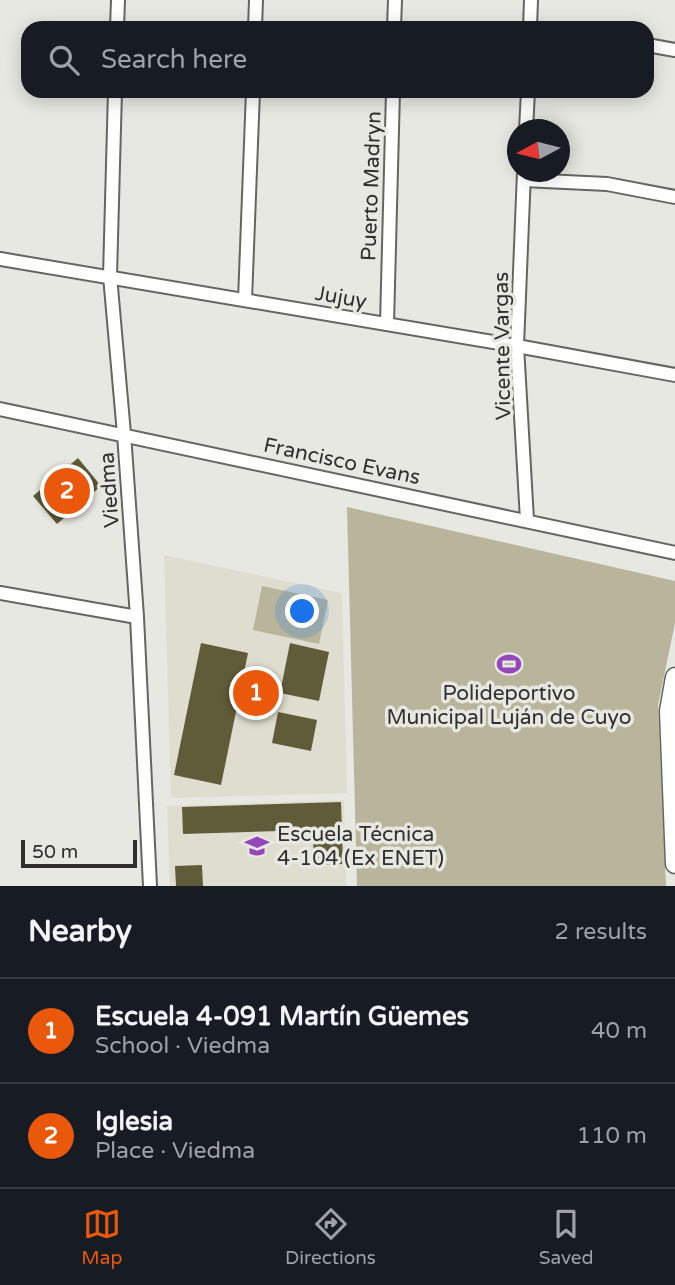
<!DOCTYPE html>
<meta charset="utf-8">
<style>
body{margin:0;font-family:"Varela Round",sans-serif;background:#20242c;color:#f1f3f6}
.compass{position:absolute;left:507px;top:119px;width:63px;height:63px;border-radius:50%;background:#171b24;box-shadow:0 4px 18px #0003;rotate:263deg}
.scale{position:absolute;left:21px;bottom:18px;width:116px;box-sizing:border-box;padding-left:7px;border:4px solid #302f2d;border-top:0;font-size:19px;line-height:24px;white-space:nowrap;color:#302f2d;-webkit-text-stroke:5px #e8e8e2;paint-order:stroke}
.you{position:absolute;left:303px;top:612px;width:24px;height:24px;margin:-18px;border:5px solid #fff;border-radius:50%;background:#1a73e8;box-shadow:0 0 0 10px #1a73e833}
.badge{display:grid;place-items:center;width:46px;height:46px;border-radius:50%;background:#ea580c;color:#fff;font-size:23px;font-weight:700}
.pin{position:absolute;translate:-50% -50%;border:4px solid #fff;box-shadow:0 2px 7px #0006}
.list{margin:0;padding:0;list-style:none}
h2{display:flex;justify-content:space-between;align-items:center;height:91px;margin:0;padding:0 28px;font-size:30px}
h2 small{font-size:23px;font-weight:400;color:#9ea1a6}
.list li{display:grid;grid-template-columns:46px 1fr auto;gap:21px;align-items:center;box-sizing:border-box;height:105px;padding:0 28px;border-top:2px solid #363941}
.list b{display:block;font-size:26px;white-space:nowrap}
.list p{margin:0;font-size:23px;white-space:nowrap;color:#9ea1a6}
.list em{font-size:23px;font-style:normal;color:#9ea1a6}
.icon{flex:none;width:38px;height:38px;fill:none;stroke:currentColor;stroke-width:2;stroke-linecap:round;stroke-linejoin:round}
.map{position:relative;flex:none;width:675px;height:886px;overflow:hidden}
.search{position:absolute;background:#171b24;box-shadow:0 4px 18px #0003;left:21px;right:21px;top:21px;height:77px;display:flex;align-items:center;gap:18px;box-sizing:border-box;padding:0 24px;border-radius:21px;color:#9ea1a6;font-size:26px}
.sheet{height:301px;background:#171b24}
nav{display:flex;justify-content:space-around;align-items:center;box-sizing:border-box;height:98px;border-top:2px solid #363941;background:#171b24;font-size:19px;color:#9ea1a6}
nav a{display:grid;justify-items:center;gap:4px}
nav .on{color:#ea580c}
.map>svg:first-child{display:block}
.built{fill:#deddd0}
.green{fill:#b8b59c}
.building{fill:#605c3a}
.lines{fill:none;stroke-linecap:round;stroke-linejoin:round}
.street-casing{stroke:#666660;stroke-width:16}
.secondary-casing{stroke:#666660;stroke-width:21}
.street{stroke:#fff;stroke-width:12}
.secondary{stroke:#fff;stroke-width:18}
.labels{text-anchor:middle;stroke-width:7;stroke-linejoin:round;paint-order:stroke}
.street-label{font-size:21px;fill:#302f2d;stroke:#e8e8e2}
.poi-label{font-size:21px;fill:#302f2d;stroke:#e8e8e2}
</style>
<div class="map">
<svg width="675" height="886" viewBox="0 0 675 886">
<rect width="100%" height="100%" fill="#e8e8e2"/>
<g class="built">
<path d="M164 555 342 593 347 793 171 798Z"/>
<path d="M344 800 346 886H170L167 806Z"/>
</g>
<g class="green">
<path d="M347 507 675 581V623L658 705 666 886H357Z"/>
<path d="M262 586 328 600 319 644 253 630Z"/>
</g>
<g class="building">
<path d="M78 458 101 486 57 524 33 496Z"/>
<path d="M201 643 248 653 221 785 174 775Z"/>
<path d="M290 643 329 652 319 701 280 693Z"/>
<path d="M278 712 317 720 311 751 272 743Z"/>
<path d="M341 802 343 864 314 865 313 830 183 834 182 807Z"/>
<path d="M202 865 203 886H176L175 866Z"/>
</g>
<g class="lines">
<g class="street-casing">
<g id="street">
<path d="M117 28 118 0"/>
<path d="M255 28 256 0"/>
<path d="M394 28 395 0"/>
<path d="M530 28 531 0"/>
<path d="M647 45 675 50"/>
<path d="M115 91 110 276 124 434 137 617 150 886"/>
<path d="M526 130 528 91"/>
<path d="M524 172 517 346 527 520"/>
<path d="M524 180 607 184 675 197"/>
<path d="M0 259 517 346 675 375"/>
<path d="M245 300 253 91"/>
<path d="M387 324 393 91"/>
<path d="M0 409 675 553"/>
<path d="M0 593 137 617"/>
</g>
</g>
<g class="secondary-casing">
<path id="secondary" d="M675 677 669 711 675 864"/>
</g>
<use href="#street" class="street"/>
<use href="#secondary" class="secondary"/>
</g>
<defs>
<g id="stadium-bare" transform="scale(1.89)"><path d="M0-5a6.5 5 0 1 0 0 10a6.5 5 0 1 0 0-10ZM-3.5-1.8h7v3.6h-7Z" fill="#9447b8" stroke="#e8e8e2" stroke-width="2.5" paint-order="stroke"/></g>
<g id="school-bare" transform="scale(1.89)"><path d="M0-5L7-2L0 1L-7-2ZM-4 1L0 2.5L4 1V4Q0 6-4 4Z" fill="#9447b8" stroke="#e8e8e2" stroke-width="2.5" paint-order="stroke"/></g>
</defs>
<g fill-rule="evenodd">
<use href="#stadium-bare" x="509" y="664"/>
<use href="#school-bare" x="257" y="846"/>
</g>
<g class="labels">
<g class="street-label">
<text transform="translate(371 186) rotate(-88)" y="7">Puerto Madryn</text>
<text transform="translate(341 297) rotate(10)" y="7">Jujuy</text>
<text transform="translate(502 346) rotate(-91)" y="7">Vicente Vargas</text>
<text transform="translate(342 461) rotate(12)" y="7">Francisco Evans</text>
<text transform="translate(109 490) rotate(-94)" y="7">Viedma</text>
</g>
<g class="poi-label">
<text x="509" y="700">Polideportivo<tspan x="509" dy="24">Municipal Luján de Cuyo</tspan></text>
<text x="277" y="841" text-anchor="start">Escuela Técnica<tspan x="277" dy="24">4-104 (Ex ENET)</tspan></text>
</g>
</g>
</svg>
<svg class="compass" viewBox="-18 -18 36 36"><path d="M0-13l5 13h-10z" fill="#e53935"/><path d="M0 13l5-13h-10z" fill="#9ea1a6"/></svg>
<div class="scale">50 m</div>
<div class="you"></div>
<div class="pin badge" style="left:256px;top:693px">1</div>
<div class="pin badge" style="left:67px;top:491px">2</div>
<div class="search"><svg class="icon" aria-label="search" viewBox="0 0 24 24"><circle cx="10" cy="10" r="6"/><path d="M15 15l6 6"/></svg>Search here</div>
</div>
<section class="sheet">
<h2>Nearby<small>2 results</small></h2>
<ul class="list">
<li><span class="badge">1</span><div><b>Escuela 4-091 Martín Güemes</b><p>School · Viedma</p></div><em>40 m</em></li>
<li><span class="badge">2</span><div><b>Iglesia</b><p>Place · Viedma</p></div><em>110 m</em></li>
</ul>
</section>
<nav>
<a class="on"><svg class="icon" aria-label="map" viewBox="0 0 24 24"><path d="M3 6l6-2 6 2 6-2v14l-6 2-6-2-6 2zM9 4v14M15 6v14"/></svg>Map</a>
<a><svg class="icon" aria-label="directions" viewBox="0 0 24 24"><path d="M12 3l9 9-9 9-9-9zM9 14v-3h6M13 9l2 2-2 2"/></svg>Directions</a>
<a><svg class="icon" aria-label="saved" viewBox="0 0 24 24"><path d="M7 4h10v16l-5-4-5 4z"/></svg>Saved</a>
</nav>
